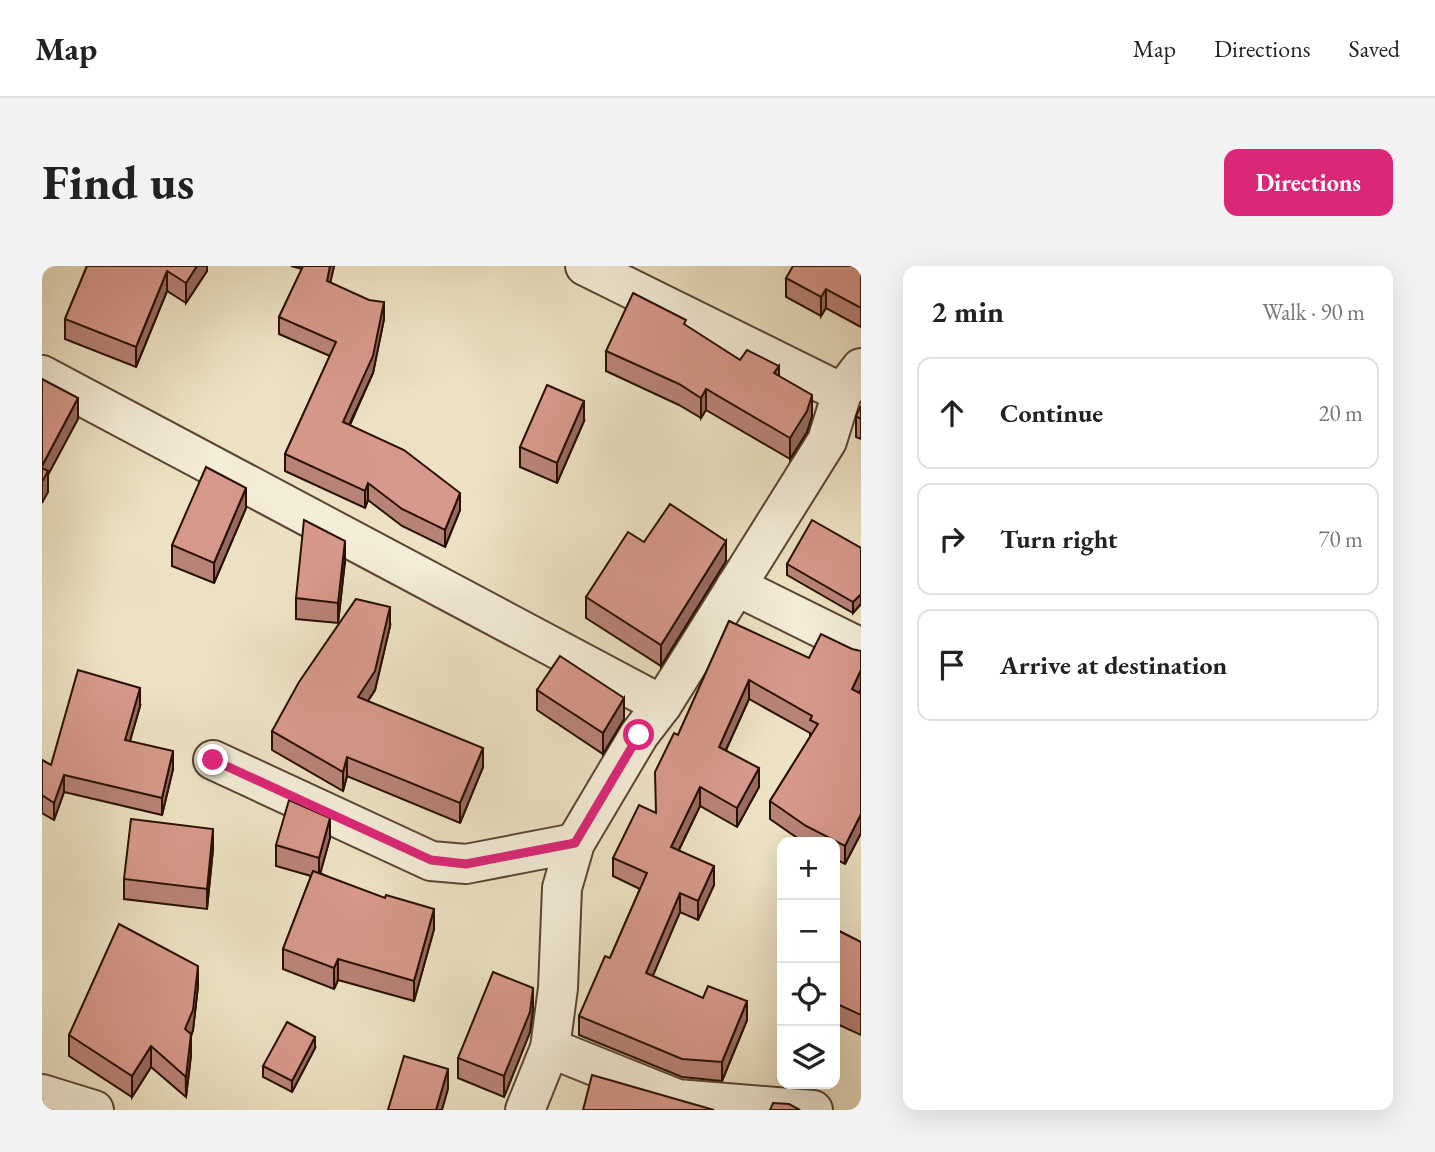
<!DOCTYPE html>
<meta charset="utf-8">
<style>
body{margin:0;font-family:"EB Garamond",serif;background:#f2f2f2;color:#222}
.controls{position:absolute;right:21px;bottom:21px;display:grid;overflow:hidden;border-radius:14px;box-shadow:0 7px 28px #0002}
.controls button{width:63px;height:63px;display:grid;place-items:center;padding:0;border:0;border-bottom:2px solid #e0e0e0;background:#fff;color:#222;font:35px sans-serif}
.stop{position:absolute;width:21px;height:21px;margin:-16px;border:5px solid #db2777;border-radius:50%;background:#fff}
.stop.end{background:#db2777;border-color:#fff;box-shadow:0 2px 7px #0008}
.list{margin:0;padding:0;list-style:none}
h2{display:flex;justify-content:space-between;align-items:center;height:91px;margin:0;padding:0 28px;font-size:30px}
h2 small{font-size:23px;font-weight:400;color:#767676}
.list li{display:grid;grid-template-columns:46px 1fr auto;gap:21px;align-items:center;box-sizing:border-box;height:112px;margin:0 14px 14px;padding:0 14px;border:2px solid #e0e0e0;border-radius:14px}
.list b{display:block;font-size:26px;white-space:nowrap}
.list em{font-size:23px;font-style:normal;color:#767676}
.icon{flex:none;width:38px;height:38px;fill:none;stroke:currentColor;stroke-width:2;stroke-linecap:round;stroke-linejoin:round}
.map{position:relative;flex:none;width:819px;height:844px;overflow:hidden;border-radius:14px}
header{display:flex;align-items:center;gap:42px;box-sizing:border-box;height:98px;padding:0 35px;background:#fff;border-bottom:2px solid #e0e0e0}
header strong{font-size:33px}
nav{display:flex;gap:38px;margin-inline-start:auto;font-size:24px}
.intro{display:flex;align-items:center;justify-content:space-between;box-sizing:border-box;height:168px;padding:0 42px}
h1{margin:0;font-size:49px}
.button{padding:18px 32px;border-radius:14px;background:#db2777;color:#fff;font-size:24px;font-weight:700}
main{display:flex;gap:42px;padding:0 42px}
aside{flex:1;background:#fff;border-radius:14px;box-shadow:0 7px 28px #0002}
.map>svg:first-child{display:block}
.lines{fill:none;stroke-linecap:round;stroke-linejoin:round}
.minor-casing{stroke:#5a4433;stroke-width:42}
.minor{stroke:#f3ecd7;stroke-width:38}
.wall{fill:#b88377;stroke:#290f03;stroke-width:2}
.shaded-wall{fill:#966a61;stroke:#290f03;stroke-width:2}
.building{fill:#d6988a;stroke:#290f03;stroke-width:2}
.route{stroke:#db2777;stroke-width:9}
</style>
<header>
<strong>Map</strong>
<nav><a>Map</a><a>Directions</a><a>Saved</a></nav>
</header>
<div class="intro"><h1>Find us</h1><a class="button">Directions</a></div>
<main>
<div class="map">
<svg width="819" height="844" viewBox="0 0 819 844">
<rect width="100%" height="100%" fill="#ece1c2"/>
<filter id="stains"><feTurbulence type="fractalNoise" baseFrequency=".00286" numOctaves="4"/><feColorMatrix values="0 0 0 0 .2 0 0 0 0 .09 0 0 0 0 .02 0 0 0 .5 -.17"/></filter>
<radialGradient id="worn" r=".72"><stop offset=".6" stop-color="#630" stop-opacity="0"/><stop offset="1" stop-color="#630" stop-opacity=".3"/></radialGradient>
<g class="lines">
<g class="minor-casing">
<g id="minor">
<path d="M543 0 800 127"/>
<path d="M0 109 620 439"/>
<path d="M694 320 819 382"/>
<path d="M171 494 389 595 424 598 533 577"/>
<path d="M508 782 635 833 771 844"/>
<path d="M0 828 52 844"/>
<path d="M483 844 508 782 516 722 520 622 533 577 597 469 620 439 785 175 800 127 819 102"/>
</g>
</g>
<use href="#minor" class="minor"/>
</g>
<g class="wall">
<path d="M45 0H165V5L144 37 125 25 94 101 23 73V53Z"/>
<path d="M249 0H292L288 16 342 53 331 107 308 159 418 244 403 281 360 260 326 234 323 242 243 205V188L288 90 237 68V51L260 3Z"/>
<path d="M819 0V61L784 42 779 50 744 31V12Z"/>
<path d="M644 60 698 94 737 110 770 150 765 166 748 193 664 144 659 152 637 139 564 105V85Z"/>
<path d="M819 140V173L814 171V150Z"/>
<path d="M542 155 515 217 478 201V181Z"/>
<path d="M204 242 172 317 130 300V279Z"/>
<path d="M602 276 684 295 619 400 544 352V331Z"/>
<path d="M819 282V338L811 347 745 309V298Z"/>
<path d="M303 295 296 357 254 353V332Z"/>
<path d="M687 355 819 423 817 427 819 428V567L803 598 793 593V576H761L728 553V535L768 471V467L707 433 684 484 717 521 695 561 658 540 637 584 672 619 656 654 638 646 610 710 705 754 680 815 640 811 537 769V750L568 692 598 623 571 610V592L614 547 636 469Z"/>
<path d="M348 360 333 424 326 435 441 501 418 557 305 510 301 525 230 484V465Z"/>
<path d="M495 424 582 453 561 488 495 444Z"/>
<path d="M98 440 88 475 131 503 120 549 22 526 12 554 0 547V494L9 499Z"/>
<path d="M288 572 278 607 392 663 372 735 296 714 292 723 241 703V683L269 610 234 600V579Z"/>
<path d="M171 583 165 643 82 633V613Z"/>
<path d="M793 663 819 676V769L793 757Z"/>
<path d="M156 720 151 764 149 770V789L144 831 109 801 90 831 27 790V769Z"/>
<path d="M491 743 488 766 462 831 416 812V792Z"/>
<path d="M273 782 250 826 221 811V800Z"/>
</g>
<g class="shaded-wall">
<path d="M155 0H165V5L144 37V17Z"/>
<path d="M288 0H292L285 32V15Z"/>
<path d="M125 5V25L94 101V81Z"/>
<path d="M784 23V42L779 50V31Z"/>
<path d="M342 36V53L331 107 301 172V156Z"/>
<path d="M737 100V120L732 107Z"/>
<path d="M664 123V144L659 152V132Z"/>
<path d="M770 129V150L765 166 748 193V172Z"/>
<path d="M36 132V153L6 209V226L0 237V200Z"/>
<path d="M542 135V155L515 217V197Z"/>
<path d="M326 217V234L323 242V225Z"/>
<path d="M204 222V242L172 317V297Z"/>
<path d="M418 227V244L403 281V264Z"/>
<path d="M303 275V295L296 357V337Z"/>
<path d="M684 275V295L619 400V379Z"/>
<path d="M819 328V338L811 347V336Z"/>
<path d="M348 341V360L333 424 316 450V431Z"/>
<path d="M819 404V423L810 442V423Z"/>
<path d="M707 414V433L677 499V481Z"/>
<path d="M98 422V440L83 492V474Z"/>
<path d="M582 432V453L561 488V467Z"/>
<path d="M441 482V501L418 557V537Z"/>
<path d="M131 485V503L120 549V532Z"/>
<path d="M305 491V510L301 525V506Z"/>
<path d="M717 502V521L695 561V542Z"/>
<path d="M22 509V526L12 554V537Z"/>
<path d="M658 521V540L629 600V581Z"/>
<path d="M819 548V567L803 598V580Z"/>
<path d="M288 552V572L277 612V592Z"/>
<path d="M171 563V583L165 643V623Z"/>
<path d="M672 600V619L656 654V635Z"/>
<path d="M638 627V646L604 726V707Z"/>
<path d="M392 643V663L372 735V715Z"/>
<path d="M296 693V714L292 723V702Z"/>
<path d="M156 700V720L151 764 149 770V789L144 831 143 763Z"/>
<path d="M491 722V743L488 766 462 831V810Z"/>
<path d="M705 735V754L680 815V796Z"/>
<path d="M273 771V782L250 826V815Z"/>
<path d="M109 780V801L90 831V810Z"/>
<path d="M406 803V823L400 844H394Z"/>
</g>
<g class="building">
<path d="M45 0H155L144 17 125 5 94 81 23 53Z"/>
<path d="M261 0H288L285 15 327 34 342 36 331 90 301 156 362 184 418 227 403 264 360 243 326 217 323 225 243 188 294 76 237 51Z"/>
<path d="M751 0H819V42L784 23 779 31 744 12Z"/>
<path d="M591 27 644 54 642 58 698 94 705 84 737 100 732 107 770 129 765 145 748 172 664 123 659 132 637 118 564 85Z"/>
<path d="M0 113 36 132 0 200Z"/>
<path d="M505 119 542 135 515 197 478 181Z"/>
<path d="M819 140V153L814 150Z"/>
<path d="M164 201 204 222 172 297 130 279Z"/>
<path d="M0 202 6 205 0 216Z"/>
<path d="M628 238 684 275 619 379 544 331 586 266 602 276Z"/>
<path d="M262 254 303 275 296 337 254 332Z"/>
<path d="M770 254 819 282V328L811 336 745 298Z"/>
<path d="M314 333 348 341 333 405 316 431 441 482 418 537 305 491 301 506 230 465 257 416Z"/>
<path d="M687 355 767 392 779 368 810 383 819 385V404L810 423 819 428V548L803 580 764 560 728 535 776 458 768 454 770 450 707 414 677 481 717 502 695 542 658 521 629 581 672 600 656 635 638 627 604 707 661 732 666 720 705 735 680 796 640 793 537 750 563 690 568 692 605 607 571 592 597 539 614 547 613 506 632 467 636 469Z"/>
<path d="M518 390 582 432 561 467 495 424Z"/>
<path d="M36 404 98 422 83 474 131 485 120 532 22 509 12 537 0 529V494L9 499Z"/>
<path d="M247 534 288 552 277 592 234 579Z"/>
<path d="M89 553 171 563 165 623 82 613Z"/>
<path d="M271 605 343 632 344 629 392 643 372 715 296 693 292 702 241 683Z"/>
<path d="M77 658 156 700 151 744 143 763 149 768 144 811 109 780 90 810 27 769Z"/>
<path d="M793 663 819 676V749L793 737Z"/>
<path d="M451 706 491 722 488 746 462 810 416 792Z"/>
<path d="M245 756 273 771 250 815 221 800Z"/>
<path d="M362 790 406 803 394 844H346Z"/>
<path d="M550 809 672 844H541Z"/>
<path d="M731 837 747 838 758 844H728Z"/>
</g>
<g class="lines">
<path class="route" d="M171 494 389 594 424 598 533 577 597 469"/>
</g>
<rect width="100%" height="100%" filter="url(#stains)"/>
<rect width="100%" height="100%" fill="url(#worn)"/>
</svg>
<div class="controls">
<button>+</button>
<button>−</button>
<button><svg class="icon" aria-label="locate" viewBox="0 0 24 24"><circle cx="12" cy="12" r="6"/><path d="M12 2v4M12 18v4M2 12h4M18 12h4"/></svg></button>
<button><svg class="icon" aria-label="layers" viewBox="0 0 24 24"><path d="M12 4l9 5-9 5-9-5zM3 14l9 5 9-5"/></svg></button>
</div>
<div class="stop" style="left:597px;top:469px"></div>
<div class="stop end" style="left:171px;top:494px"></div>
</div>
<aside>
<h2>2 min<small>Walk · 90 m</small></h2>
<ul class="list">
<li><svg class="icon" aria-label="ahead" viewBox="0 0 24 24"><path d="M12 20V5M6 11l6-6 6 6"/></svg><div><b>Continue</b></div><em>20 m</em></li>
<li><svg class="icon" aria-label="right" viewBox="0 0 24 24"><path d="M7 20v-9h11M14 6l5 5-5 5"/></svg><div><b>Turn right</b></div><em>70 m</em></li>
<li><svg class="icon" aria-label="arrive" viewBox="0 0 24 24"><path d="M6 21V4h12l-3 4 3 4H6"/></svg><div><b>Arrive at destination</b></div></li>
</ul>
</aside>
</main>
